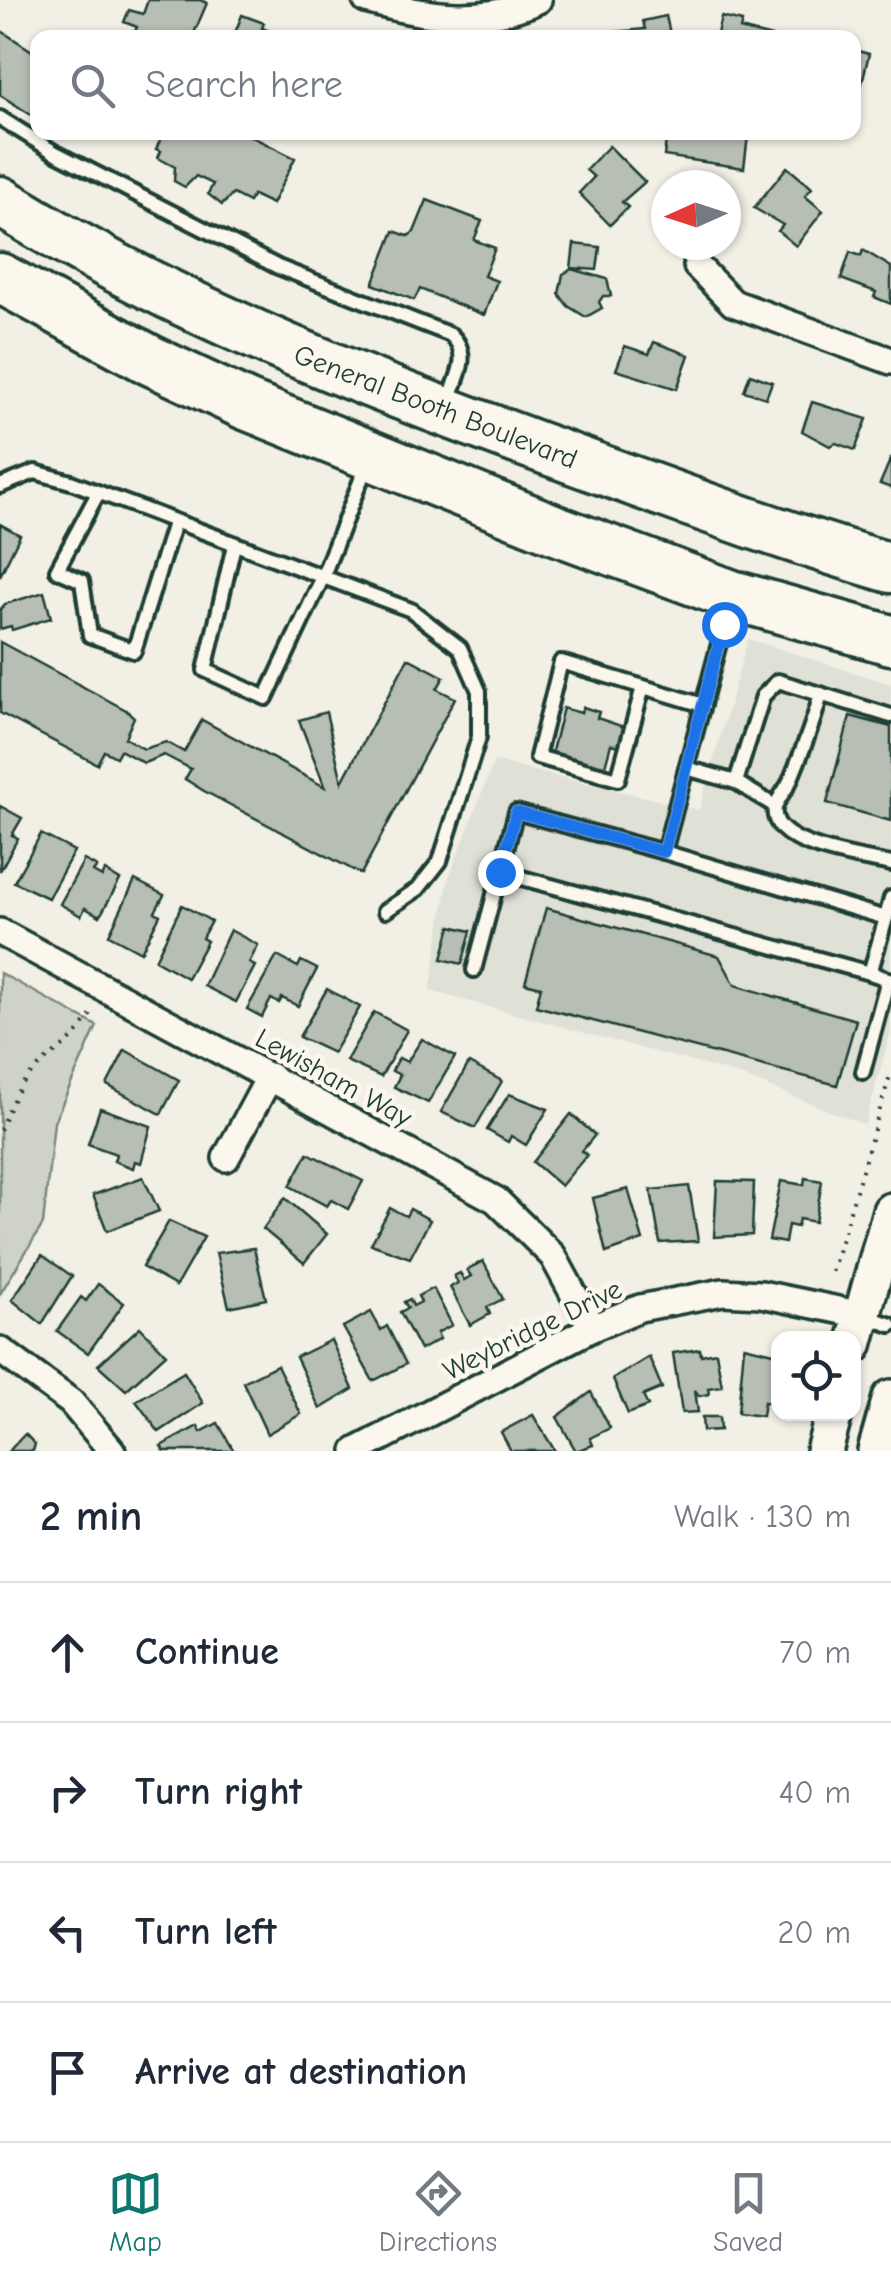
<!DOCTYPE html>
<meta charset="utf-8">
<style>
body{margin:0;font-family:"Comic Neue",sans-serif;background:#f6f6f7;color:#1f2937}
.controls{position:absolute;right:30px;bottom:30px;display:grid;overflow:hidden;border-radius:20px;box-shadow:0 2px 8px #0004}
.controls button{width:90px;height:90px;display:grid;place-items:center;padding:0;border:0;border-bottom:2px solid #e0e1e3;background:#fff;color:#1f2937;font:50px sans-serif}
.compass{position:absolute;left:651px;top:170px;width:90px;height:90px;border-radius:50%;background:#fff;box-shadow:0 2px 8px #0004;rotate:267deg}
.stop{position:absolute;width:30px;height:30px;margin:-22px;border:8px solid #1a73e8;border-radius:50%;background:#fff}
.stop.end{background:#1a73e8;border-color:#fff;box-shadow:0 2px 10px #0008}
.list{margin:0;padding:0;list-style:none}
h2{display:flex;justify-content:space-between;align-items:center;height:130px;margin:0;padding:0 40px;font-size:42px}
h2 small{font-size:32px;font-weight:400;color:#747a83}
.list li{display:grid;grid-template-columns:65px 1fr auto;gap:30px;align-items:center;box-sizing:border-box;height:140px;padding:0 40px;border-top:2px solid #e0e1e3}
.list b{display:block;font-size:38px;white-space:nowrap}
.list em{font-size:32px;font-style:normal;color:#747a83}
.icon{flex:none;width:55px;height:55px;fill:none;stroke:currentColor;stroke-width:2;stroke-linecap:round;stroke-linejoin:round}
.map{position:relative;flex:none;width:891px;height:1451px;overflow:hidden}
.search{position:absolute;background:#fff;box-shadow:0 2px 8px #0004;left:30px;right:30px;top:30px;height:110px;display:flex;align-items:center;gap:25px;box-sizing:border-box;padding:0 35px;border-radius:20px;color:#747a83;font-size:38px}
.sheet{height:690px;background:#fff}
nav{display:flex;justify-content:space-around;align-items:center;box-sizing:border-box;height:140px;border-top:2px solid #e0e1e3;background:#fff;font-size:28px;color:#747a83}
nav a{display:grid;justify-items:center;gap:5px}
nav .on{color:#0f766e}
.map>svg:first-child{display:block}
.built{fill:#e0e1d6}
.green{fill:#cfd2c8;stroke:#77887e;stroke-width:2.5}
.building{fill:#b7beb3;stroke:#1f3d34;stroke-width:2.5}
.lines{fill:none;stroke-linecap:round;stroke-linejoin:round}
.lane-casing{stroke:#1f3d34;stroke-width:20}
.street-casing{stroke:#1f3d34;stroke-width:32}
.secondary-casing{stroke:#1f3d34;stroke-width:42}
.highway-casing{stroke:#1f3d34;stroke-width:55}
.path{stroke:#1f3d34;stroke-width:4;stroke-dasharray:2.5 8;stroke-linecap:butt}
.lane{stroke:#fbf7ec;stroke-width:12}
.street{stroke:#fbf7ec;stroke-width:25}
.secondary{stroke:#fbf7ec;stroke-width:35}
.highway{stroke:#fbf7ec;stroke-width:48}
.route{stroke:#1a73e8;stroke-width:12}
.labels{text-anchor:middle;stroke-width:9;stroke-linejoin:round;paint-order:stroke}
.street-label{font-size:28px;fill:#1f3d34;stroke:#fbf7ec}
</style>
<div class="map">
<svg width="891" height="1451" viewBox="0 0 891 1451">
<rect width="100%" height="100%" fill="#f2f0e5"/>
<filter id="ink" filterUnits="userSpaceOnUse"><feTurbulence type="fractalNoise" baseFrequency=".01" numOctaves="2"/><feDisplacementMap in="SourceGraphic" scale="20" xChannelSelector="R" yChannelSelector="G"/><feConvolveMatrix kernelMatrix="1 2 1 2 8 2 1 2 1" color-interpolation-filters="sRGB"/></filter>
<g filter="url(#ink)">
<path class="built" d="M748 639 891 684V1031L865 1125 733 1073 430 991 448 880 494 761 699 810Z"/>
<path class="green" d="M0 973 97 1026 54 1122 43 1224 0 1294Z"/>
<g class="building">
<path d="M148 0H200L207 3 192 38H142L134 34 137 27 124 22 129 10 143 14Z"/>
<path d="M242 15 264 23 262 28 286 38H233Z"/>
<path d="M666 16 671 38H615L614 32 645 29 643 21Z"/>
<path d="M721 17 742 22 740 29 776 38H716Z"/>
<path d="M0 30 38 55V109L33 116 0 95Z"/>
<path d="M854 50 869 54 858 99 854 98Z"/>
<path d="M164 132H242L295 158 272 204 253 195 249 202 233 194 222 205 208 194 213 184 196 176 185 187 174 181 175 167 158 158 161 151 156 149Z"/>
<path d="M667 132 748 136 744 168 664 156Z"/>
<path d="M609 146 645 182 622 202 628 207 610 225 579 193 594 177 586 170Z"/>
<path d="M787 167 812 188 805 196 823 211 796 246 778 231 783 225 754 208Z"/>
<path d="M427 200 482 221 474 240 495 248 484 276 497 281 484 315 420 289 414 300 373 284 394 231 408 236 414 232Z"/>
<path d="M574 244 600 247 597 270 571 268Z"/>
<path d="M863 250 891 267V304L874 297 876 292 841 279 850 252 861 256Z"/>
<path d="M572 269 607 279 611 296H603L599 302 602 308 586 317 568 306 559 294 563 274Z"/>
<path d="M654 342 689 355 677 389 616 370 625 346 649 354Z"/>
<path d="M750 374 772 382 766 398 744 391Z"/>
<path d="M812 402 867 419 855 450 836 443 830 446 802 431Z"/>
<path d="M891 458V488L880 484Z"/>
<path d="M0 524 20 535 0 576Z"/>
<path d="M44 592 51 618 12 630 11 626 0 629V610L5 604Z"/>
<path d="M0 642 126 710 134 717 125 738 144 749 166 742 184 752 202 720 325 787 299 720 326 712 342 782 408 658 444 677 437 689 455 698 361 874 204 791 185 779 191 769 164 755 144 763 120 750 116 757 104 751 97 764 0 713Z"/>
<path d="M583 707 599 712 597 718 633 730 628 748 611 744 604 770 551 755 563 708 581 713Z"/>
<path d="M850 716 891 727V821L827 803Z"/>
<path d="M0 806 22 818 12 835 18 838 0 871Z"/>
<path d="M41 834 74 851 48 898 14 882Z"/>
<path d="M84 860 97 867 93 872 102 877 105 871 120 880 100 916 85 908 81 916 60 904Z"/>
<path d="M135 880 164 895 155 912 160 915 141 952 109 935Z"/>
<path d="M182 905 211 921 202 938 207 941 187 978 155 960Z"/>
<path d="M546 908 719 956 735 985 856 1020 837 1085 536 1006 541 987 525 983Z"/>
<path d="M451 926 471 931 462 964 442 959Z"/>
<path d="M230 930 258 945 249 963 255 966 236 1002 204 986Z"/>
<path d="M277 956 298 967 301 961 317 969 298 1006 282 998 279 1003 271 999 262 1017 247 1009Z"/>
<path d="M327 989 360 1007 333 1053 299 1037Z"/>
<path d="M374 1012 407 1030 381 1077 346 1061Z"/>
<path d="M422 1039 455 1057 428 1103 394 1087 400 1075 392 1071 399 1058 407 1062Z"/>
<path d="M125 1050 179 1080 161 1114 107 1085Z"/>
<path d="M469 1063 502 1081 475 1128 441 1112Z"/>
<path d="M509 1094 548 1109 526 1145 511 1136 508 1142 487 1130Z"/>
<path d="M100 1108 151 1126 141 1163 135 1161 133 1168 114 1161 116 1154 88 1144Z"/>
<path d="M571 1114 595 1135 582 1151 587 1155 561 1186 533 1162Z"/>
<path d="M308 1153 363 1181 348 1209 331 1200 327 1206 290 1186Z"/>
<path d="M143 1177 159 1211 107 1231 93 1195Z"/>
<path d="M805 1178 822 1181 815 1222 799 1219 797 1227 788 1225 785 1243 769 1240 781 1181 804 1185Z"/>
<path d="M717 1181 754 1182 752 1235 714 1237Z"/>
<path d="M689 1186 698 1241 660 1243 651 1190Z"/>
<path d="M628 1189 643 1240 606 1253 593 1198Z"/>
<path d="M285 1198 327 1234 304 1263 263 1229Z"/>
<path d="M390 1208 406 1216 410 1209 430 1220 410 1258 371 1244Z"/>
<path d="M169 1221 204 1237 176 1286 142 1267Z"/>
<path d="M254 1248 266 1299 229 1307 216 1253Z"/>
<path d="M42 1255 72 1276 42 1324 12 1300Z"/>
<path d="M483 1261 503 1299 487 1307 490 1314 470 1325 450 1287 458 1283 454 1276 460 1273 464 1280 471 1276 467 1270Z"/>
<path d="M98 1284 124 1303 88 1353 57 1331 81 1297 86 1301Z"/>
<path d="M433 1288 452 1325 437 1333 440 1339 420 1350 400 1312 408 1308 404 1302 410 1299 413 1306 421 1302 418 1296Z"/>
<path d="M371 1312 381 1330 387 1326 406 1364 373 1381 343 1327Z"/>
<path d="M140 1327 166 1354 126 1390 98 1365Z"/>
<path d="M331 1340 353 1389 320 1409 296 1357Z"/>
<path d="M744 1346 778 1354V1404L764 1402 762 1416 738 1413Z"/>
<path d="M700 1349 701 1355 716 1352 722 1386 708 1388 709 1394 699 1396 695 1390 698 1412 682 1413 673 1353Z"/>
<path d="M649 1357 662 1388 643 1396 648 1406 628 1414 613 1379Z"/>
<path d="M277 1365 301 1414 267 1434 243 1382Z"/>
<path d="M184 1372 203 1403 159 1432 136 1401Z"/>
<path d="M591 1392 610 1428 590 1438 593 1445 576 1451 557 1417Z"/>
<path d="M533 1415 555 1451H511L501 1432Z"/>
<path d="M702 1417H719L720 1430 703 1431Z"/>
<path d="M218 1423 234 1451H164L161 1446 198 1426 201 1432Z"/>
<path d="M25 1434 35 1444 33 1451H9Z"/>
</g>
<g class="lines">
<g class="lane-casing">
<g id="lane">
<path d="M0 118 54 152 278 267 451 335C473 355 455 381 447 405"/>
<path d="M0 486 35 472 71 482 411 610 460 648 479 691V737L440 861 418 889 385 911"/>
<path d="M98 493 57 570 82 581 90 635 134 651 174 523"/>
<path d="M234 545 205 670 266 698 320 583 368 462"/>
<path d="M730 602 664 852 886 918 870 973 891 980"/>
<path d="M643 687 618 779 537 757 561 662 703 705"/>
<path d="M821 694C813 725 802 752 790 781 786 790 777 799 775 808 768 847 865 858 891 864"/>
<path d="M686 768 736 782 775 806"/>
<path d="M736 782 763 696 778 681 891 716"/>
<path d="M500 872 870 973"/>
<path d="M886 918 891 898"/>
<path d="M474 970 516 812 664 852"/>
<path d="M863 1072 888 979"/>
<path d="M865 1316 891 1325"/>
</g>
</g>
<g class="street-casing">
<g id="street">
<path d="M366 0C423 16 482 26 538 0"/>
<path d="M697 266 733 303 891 361"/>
<path d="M0 932 496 1200 553 1256 592 1328"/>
<path d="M226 1158 270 1076"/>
<path d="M0 1350 71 1402 112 1451"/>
<path d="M356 1451 592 1328 640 1308 723 1292 761 1294 862 1315"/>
</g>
</g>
<g class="secondary-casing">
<g id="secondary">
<path d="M854 1345 891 1211"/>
<path d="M824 1451 834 1414"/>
<path d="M876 1451 891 1398"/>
</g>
</g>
<g class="highway-casing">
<g id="highway">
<path d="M0 201C167 306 354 379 539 447 656 489 771 533 891 568"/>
<path d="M0 278 150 360 246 405 556 530 732 595 891 640"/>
</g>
</g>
<g class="path">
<path d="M0 1130C9 1108 18 1084 37 1068 63 1044 73 1044 93 1011"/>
<path d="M832 1272 891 1072"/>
<path d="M822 1337V1338"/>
</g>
<use href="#lane" class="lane"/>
<use href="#street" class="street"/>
<use href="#secondary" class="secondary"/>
<use href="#highway" class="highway"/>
</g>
</g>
<g class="lines" filter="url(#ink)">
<path class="route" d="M500 872 516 812 664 852 724 624"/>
</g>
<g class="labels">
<g class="street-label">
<text transform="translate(436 406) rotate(21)" y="10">General Booth Boulevard</text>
<text transform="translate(334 1077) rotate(29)" y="10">Lewisham Way</text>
<text transform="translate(532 1329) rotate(-26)" y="10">Weybridge Drive</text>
</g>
</g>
</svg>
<div class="controls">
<button><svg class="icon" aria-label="locate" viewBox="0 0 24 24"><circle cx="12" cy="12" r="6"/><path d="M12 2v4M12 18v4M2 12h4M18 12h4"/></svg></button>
</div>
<svg class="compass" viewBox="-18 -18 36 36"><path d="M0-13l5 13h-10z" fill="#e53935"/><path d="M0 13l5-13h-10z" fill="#747a83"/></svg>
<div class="stop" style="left:724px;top:624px"></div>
<div class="stop end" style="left:500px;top:872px"></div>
<div class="search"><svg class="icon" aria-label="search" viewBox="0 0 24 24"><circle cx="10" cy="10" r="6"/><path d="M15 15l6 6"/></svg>Search here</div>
</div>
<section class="sheet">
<h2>2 min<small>Walk · 130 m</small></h2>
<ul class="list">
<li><svg class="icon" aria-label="ahead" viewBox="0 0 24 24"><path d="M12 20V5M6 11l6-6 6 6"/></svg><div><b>Continue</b></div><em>70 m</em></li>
<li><svg class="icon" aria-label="right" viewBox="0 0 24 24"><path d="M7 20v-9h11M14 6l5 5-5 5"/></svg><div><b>Turn right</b></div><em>40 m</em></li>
<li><svg class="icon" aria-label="left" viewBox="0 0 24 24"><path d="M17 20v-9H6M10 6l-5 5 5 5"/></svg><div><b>Turn left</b></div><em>20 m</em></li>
<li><svg class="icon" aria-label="arrive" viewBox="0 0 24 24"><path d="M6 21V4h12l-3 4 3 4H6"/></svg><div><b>Arrive at destination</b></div></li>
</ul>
</section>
<nav>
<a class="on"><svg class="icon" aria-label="map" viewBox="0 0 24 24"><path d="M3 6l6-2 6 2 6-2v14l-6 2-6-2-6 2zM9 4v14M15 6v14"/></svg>Map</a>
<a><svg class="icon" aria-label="directions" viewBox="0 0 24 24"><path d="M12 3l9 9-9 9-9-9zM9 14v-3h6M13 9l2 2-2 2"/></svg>Directions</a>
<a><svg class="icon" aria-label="saved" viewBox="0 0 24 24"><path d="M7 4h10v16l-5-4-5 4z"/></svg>Saved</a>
</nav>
